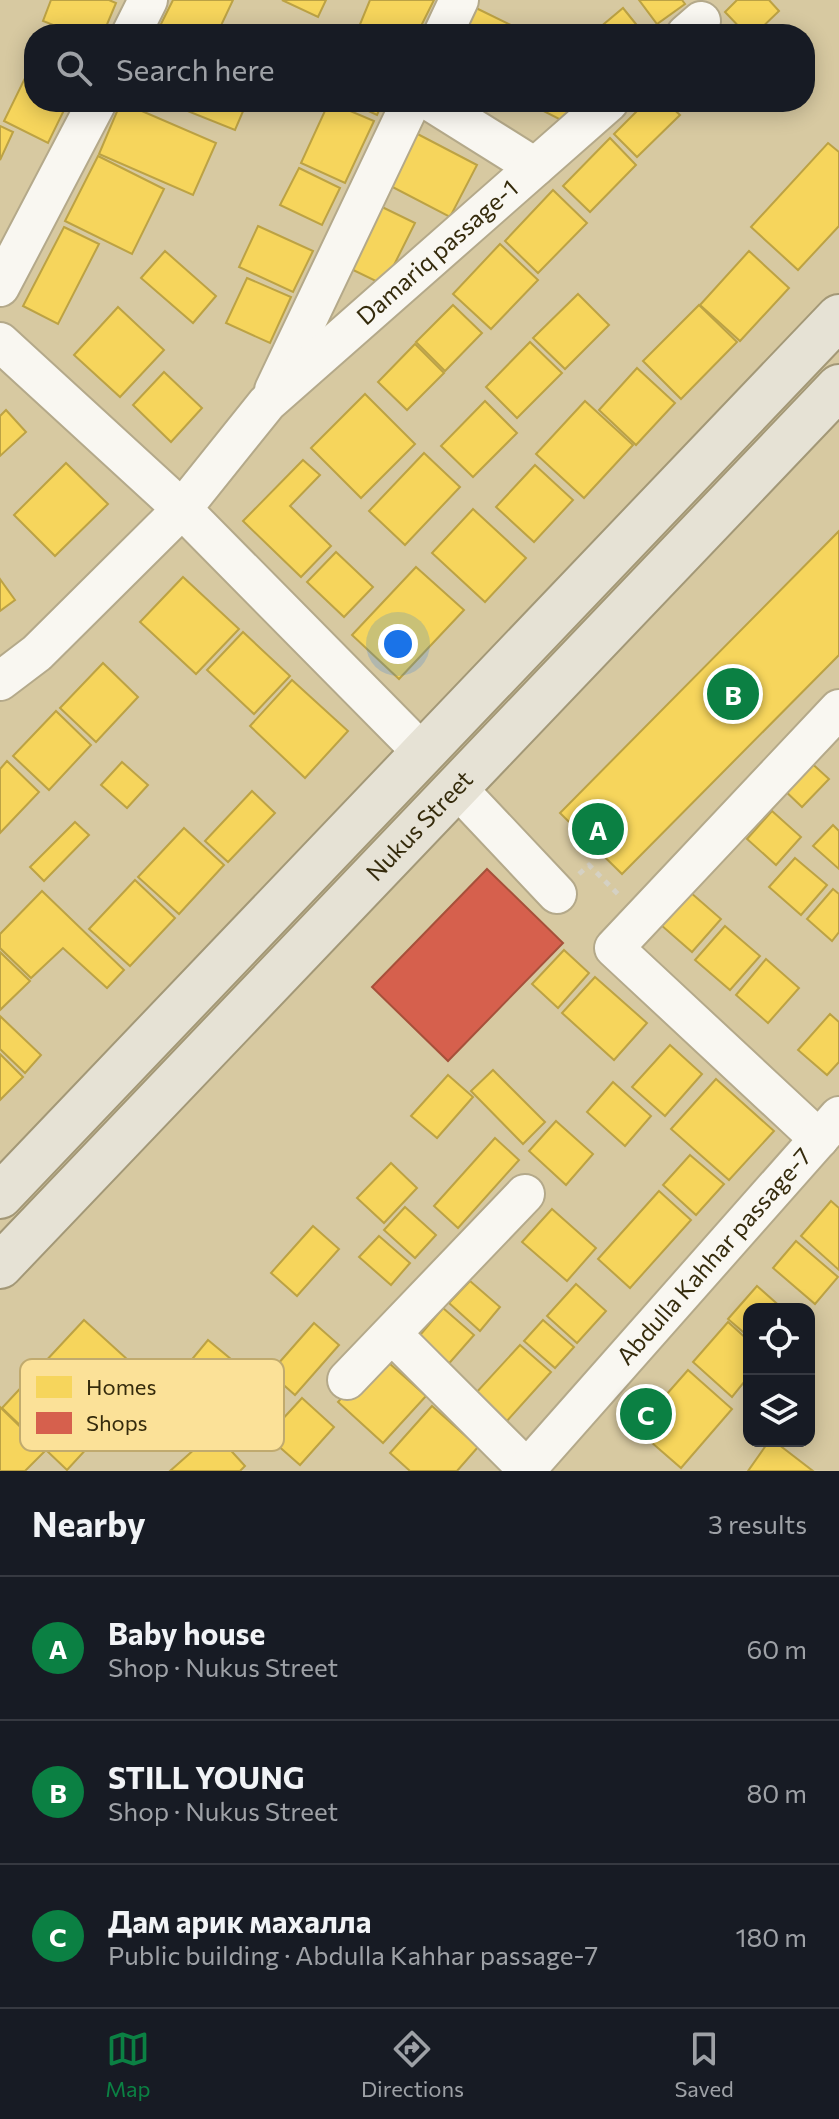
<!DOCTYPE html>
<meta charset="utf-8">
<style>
body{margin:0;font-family:Commissioner,sans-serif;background:#242831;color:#f1f3f6}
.controls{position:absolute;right:24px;bottom:24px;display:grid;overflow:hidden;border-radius:16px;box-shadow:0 4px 20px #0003}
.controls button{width:72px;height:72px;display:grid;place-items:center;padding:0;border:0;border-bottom:2px solid #363941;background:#171b24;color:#f1f3f6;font:40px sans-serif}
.you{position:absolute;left:398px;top:644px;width:28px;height:28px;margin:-20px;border:6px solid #fff;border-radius:50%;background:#1a73e8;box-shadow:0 0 0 12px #1a73e833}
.badge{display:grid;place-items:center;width:52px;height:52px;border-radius:50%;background:#0b8043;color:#fff;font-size:26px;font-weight:700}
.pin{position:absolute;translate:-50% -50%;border:4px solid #fff;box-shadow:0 2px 8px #0006}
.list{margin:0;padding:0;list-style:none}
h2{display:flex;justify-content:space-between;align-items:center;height:104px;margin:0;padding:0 32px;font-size:34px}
h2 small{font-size:26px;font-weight:400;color:#9ea1a6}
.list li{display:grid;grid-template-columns:52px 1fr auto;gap:24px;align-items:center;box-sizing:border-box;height:144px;padding:0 32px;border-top:2px solid #363941}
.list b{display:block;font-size:30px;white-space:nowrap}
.list p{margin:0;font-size:26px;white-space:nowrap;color:#9ea1a6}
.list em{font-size:26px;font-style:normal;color:#9ea1a6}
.icon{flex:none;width:44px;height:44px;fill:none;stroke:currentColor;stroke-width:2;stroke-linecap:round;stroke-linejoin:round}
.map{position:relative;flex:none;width:839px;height:1471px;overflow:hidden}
.search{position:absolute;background:#171b24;box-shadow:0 4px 20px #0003;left:24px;right:24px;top:24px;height:88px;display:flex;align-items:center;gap:20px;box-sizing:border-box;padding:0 28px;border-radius:32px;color:#9ea1a6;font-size:30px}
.sheet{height:536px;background:#171b24}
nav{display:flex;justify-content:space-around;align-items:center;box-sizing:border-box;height:112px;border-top:2px solid #363941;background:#171b24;font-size:22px;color:#9ea1a6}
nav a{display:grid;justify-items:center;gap:4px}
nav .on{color:#0b8043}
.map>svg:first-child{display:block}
.homes{fill:#f6d55c;stroke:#bca244;stroke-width:2}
.shops{fill:#d6604d;stroke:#a6503a;stroke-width:2}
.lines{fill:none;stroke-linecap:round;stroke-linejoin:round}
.minor-casing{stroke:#b4a98a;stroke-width:42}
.major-casing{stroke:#a39877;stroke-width:48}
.path{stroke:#d5d1c3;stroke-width:5;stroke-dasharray:6 6;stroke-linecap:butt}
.minor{stroke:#f9f7f1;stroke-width:38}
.major{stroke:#e6e2d5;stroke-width:44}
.labels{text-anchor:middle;stroke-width:8;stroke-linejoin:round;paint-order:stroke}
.street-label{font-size:24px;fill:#352b0c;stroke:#fbe198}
.key{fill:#fbe198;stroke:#c0aa6e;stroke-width:2}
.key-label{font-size:22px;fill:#352b0c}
</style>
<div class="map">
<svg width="839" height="1471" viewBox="0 0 839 1471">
<rect width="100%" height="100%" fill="#d7c9a1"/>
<g class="homes">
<path d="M51 0H109L116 3 103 34H76L43 21Z"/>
<path d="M173 0H233L217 34H170L159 28Z"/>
<path d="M282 0H326L318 17Z"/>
<path d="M370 0H434L417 34H356Z"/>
<path d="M639 0H682L685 4 657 24Z"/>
<path d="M737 0H769L779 11 755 34H746L725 12Z"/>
<path d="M476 8 517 28 514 34H463Z"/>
<path d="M623 8 644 34H592Z"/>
<path d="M26 76 34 80V102H68L48 143 4 121Z"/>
<path d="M121 102 216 143 193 195 99 154Z"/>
<path d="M177 102H247L235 130 175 106Z"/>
<path d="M329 102 374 121 345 183 301 163Z"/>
<path d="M349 102H383L377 115Z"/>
<path d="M526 102H573L563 121Z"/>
<path d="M646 102H666L680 115 637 157 614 134Z"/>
<path d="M0 126 13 132 0 160Z"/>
<path d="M408 129 477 165 450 217 381 181Z"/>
<path d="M610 138 636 165 590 212 563 186Z"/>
<path d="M828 143 839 152V226L798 270 751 227Z"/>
<path d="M98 156 164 189 132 254 65 221Z"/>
<path d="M299 168 340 188 322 225 280 205Z"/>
<path d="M553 190 587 223 538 273 505 241Z"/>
<path d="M380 206 415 223 384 285 349 268Z"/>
<path d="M258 226 313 251 293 292 239 267Z"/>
<path d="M64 227 99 244 58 324 23 306Z"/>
<path d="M500 244 538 280 491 329 453 294Z"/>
<path d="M165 251 216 296 193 323 141 278Z"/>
<path d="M749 251 789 288 740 341 700 305Z"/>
<path d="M247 278 291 297 270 343 226 323Z"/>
<path d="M578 294 609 325 565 369 533 338Z"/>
<path d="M453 305 482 333 445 371 416 342Z"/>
<path d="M699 305 737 342 681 399 643 361Z"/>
<path d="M118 307 164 350 120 397 74 355Z"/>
<path d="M530 342 562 373 517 418 486 387Z"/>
<path d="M415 344 444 373 407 410 378 382Z"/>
<path d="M637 368 675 403 636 445 599 410Z"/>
<path d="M164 372 202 408 171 442 133 405Z"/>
<path d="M365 394 415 444 361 498 311 448Z"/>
<path d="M485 401 517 433 473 477 441 446Z"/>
<path d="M585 401 633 445 584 498 536 454Z"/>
<path d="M6 410 26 432 0 456V416Z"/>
<path d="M424 453 460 487 405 545 369 511Z"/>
<path d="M303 460 320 475 290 506 331 546 301 577 243 521Z"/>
<path d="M66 463 108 504 55 556 14 515Z"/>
<path d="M535 465 573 500 534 542 496 507Z"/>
<path d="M473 509 526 558 485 602 432 553Z"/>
<path d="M839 531V655L622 874 560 813Z"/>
<path d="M336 552 373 587 344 617 307 582Z"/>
<path d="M416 567 464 610 399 679 352 635Z"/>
<path d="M183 577 239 629 196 674 140 622Z"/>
<path d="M0 579 15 600 0 611Z"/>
<path d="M243 632 290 676 254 714 207 670Z"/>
<path d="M103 663 138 697 96 742 60 708Z"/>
<path d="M292 680 348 731 305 778 250 726Z"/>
<path d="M56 711 91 745 49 790 13 756Z"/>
<path d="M807 759 829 779 802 807 781 787Z"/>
<path d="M7 761 39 792 0 833V769Z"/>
<path d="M122 762 148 785 127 808 101 785Z"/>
<path d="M252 791 275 813 228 862 205 841Z"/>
<path d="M772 811 801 837 776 865 747 839Z"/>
<path d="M75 822 89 835 44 881 30 867Z"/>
<path d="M833 825 839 831V869L813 846Z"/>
<path d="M184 828 224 865 179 914 138 877Z"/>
<path d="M795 858 827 885 801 915 769 887Z"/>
<path d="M135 880 175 918 130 966 89 929Z"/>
<path d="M833 889 839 894V932L832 941 807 919Z"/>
<path d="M42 891 124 970 107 988 63 948 31 978 0 948V934Z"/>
<path d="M690 892 721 919 692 952 661 925Z"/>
<path d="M725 926 760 956 730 990 695 960Z"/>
<path d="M564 950 589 973 558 1008 532 984Z"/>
<path d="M0 952 30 981 0 1010Z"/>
<path d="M766 959 799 988 768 1023 736 995Z"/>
<path d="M595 977 647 1023 614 1060 562 1013Z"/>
<path d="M830 1014 839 1022V1062L827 1075 798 1050Z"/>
<path d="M0 1016 41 1055 25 1073 0 1049Z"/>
<path d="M670 1045 702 1074 665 1116 632 1087Z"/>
<path d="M0 1054 23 1077 0 1100Z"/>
<path d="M493 1070 545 1122 523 1144 471 1091Z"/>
<path d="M448 1075 473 1097 437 1138 411 1116Z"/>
<path d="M716 1079 774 1131 729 1180 671 1129Z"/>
<path d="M613 1082 651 1116 625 1146 587 1112Z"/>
<path d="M556 1121 593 1154 566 1185 529 1151Z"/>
<path d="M495 1138 519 1160 458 1228 434 1206Z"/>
<path d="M690 1155 724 1184 696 1215 663 1185Z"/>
<path d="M391 1163 417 1188 384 1223 357 1198Z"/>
<path d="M659 1191 691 1220 630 1288 598 1259Z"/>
<path d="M831 1201 839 1208V1270L801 1236Z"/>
<path d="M405 1207 436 1235 415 1258 384 1230Z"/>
<path d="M552 1209 596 1248 567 1281 522 1242Z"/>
<path d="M313 1226 339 1249 297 1296 271 1273Z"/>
<path d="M379 1236 410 1263 391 1285 359 1257Z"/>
<path d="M796 1241 838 1277 815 1304 773 1268Z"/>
<path d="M470 1281 500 1307 480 1331 449 1303Z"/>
<path d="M576 1284 606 1311 577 1343 547 1316Z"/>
<path d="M757 1286 783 1309H749V1337L728 1319Z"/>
<path d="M443 1308 474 1335 445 1368 415 1341Z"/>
<path d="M84 1320 150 1380 67 1470 2 1408Z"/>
<path d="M543 1320 574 1347 555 1368 524 1341Z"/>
<path d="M728 1322 749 1341V1376L732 1397 693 1362Z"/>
<path d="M314 1323 339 1345 295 1395 270 1373Z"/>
<path d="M208 1340 238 1365 219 1388 188 1364Z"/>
<path d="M520 1345 551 1372 506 1422 475 1394Z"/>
<path d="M380 1355 426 1396 383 1443 338 1402Z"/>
<path d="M688 1370 732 1409 681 1468 636 1429Z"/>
<path d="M302 1398 334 1427 300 1465 267 1436Z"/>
<path d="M432 1406 478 1447 457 1471H410L390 1453Z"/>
<path d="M0 1407 45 1451 25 1471H0Z"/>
<path d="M214 1432 245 1466 240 1471H170Z"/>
<path d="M769 1441H774L813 1471H748Z"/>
</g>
<path class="shops" d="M487 869 563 943 448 1061 372 987Z"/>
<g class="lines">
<g class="minor-casing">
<g id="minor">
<path d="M131 34 148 0"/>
<path d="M443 34 459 0"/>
<path d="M686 34 701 21"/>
<path d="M431 102 535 167"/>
<path d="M0 287 97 102"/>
<path d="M0 342 182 509 423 753"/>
<path d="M274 390 411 102"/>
<path id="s1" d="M0 681 37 653 182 509 267 403 609 102"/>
<path d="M457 788 557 894"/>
<path d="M819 1139 614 948 839 709"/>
<path d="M392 1334 527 1469"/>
<path d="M347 1380 525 1194"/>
<path id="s2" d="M525 1471 839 1116"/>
</g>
</g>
<g class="major-casing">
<g id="major">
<path d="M0 1196 839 317"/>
<path id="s3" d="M0 1266 839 387"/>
</g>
</g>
<path class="path" d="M579 874 589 865 621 897"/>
<use href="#minor" class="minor"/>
<use href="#major" class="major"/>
</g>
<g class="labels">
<g class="street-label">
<text dy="8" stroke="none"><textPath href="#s1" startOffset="614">Damariq passage-1</textPath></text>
<text dy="8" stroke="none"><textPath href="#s3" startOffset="608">Nukus Street</textPath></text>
<text dy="8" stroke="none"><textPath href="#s2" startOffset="286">Abdulla Kahhar passage-7</textPath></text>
</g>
</g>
<rect x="20" y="1359" width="264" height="92" rx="12" class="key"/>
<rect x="36" y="1376" width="36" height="22" fill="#f6d55c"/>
<rect x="36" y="1412" width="36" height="22" fill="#d6604d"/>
<g class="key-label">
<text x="86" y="1395">Homes</text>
<text x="86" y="1431">Shops</text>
</g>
</svg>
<div class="controls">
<button><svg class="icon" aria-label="locate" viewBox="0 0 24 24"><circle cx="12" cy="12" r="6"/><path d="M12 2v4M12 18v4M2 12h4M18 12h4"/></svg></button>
<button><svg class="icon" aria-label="layers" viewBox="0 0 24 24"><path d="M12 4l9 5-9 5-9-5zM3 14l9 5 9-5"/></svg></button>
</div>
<div class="you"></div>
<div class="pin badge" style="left:598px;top:829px">A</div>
<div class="pin badge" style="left:733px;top:694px">B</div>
<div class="pin badge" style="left:646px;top:1414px">C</div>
<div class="search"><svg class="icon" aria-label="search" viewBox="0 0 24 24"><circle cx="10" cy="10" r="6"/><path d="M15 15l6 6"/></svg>Search here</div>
</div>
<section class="sheet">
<h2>Nearby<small>3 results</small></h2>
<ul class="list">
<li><span class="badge">A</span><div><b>Baby house</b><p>Shop · Nukus Street</p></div><em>60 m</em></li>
<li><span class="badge">B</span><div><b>STILL YOUNG</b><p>Shop · Nukus Street</p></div><em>80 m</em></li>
<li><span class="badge">C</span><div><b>Дам арик махалла</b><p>Public building · Abdulla Kahhar passage-7</p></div><em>180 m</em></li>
</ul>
</section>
<nav>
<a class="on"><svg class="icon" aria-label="map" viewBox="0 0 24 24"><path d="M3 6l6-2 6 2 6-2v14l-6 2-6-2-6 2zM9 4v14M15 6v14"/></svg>Map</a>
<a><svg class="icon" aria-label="directions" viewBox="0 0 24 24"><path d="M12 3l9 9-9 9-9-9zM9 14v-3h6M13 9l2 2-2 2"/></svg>Directions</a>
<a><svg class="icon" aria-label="saved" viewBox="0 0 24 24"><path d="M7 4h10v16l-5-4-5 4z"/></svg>Saved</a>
</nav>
